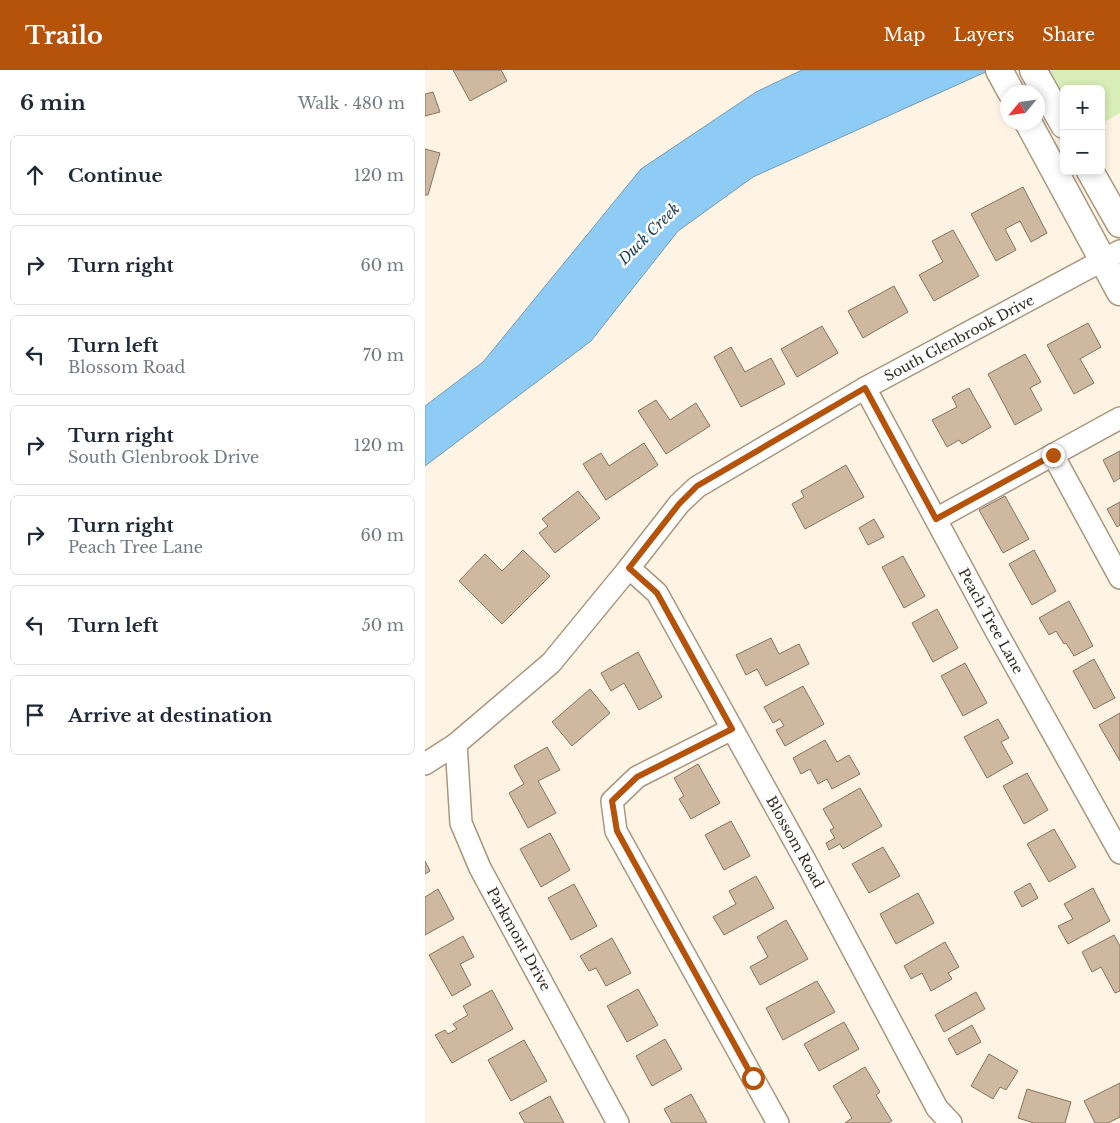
<!DOCTYPE html>
<meta charset="utf-8">
<style>
body{margin:0;font-family:"Libre Baskerville",serif;background:#f6f6f7;color:#1f2937}
.controls{position:absolute;right:15px;top:15px;display:grid;overflow:hidden;border-radius:8px;box-shadow:0 2px 8px #0003}
.controls button{width:45px;height:45px;display:grid;place-items:center;padding:0;border:0;border-bottom:1px solid #e0e1e3;background:#fff;color:#1f2937;font:25px sans-serif}
.compass{position:absolute;left:575px;top:15px;width:45px;height:45px;border-radius:50%;background:#fff;box-shadow:0 2px 8px #0003;rotate:241deg}
.stop{position:absolute;width:15px;height:15px;margin:-11px;border:4px solid #b45309;border-radius:50%;background:#fff}
.stop.end{background:#b45309;border-color:#fff;box-shadow:0 1px 5px #0008}
.list{margin:0;padding:0;list-style:none}
h2{display:flex;justify-content:space-between;align-items:center;height:65px;margin:0;padding:0 20px;font-size:21px}
h2 small{font-size:16px;font-weight:400;color:#747a83}
.list li{display:grid;grid-template-columns:32px 1fr auto;gap:15px;align-items:center;box-sizing:border-box;height:80px;margin:0 10px 10px;padding:0 10px;border:1px solid #e0e1e3;border-radius:8px}
.list b{display:block;font-size:19px;white-space:nowrap}
.list p{margin:0;font-size:16px;white-space:nowrap;color:#747a83}
.list em{font-size:16px;font-style:normal;color:#747a83}
.icon{flex:none;width:28px;height:28px;fill:none;stroke:currentColor;stroke-width:2;stroke-linecap:round;stroke-linejoin:round}
.map{position:relative;flex:none;width:695px;height:1053px;overflow:hidden}
header{display:flex;align-items:center;gap:30px;box-sizing:border-box;height:70px;padding:0 25px;background:#b45309;color:#fff}
header strong{font-size:24px}
nav{display:flex;gap:28px;margin-inline-start:auto;font-size:18px}
main{display:flex}
aside{flex:1;background:#fff}
.map>svg:first-child{display:block}
.green{fill:#d8edb7}
.water{fill:#8eccf5;stroke:#739cb5}
.building{fill:#ceb9a0;stroke:#87735c}
.lines{fill:none;stroke-linecap:round;stroke-linejoin:round}
.minor-casing{stroke:#a9977d;stroke-width:24}
.major-casing{stroke:#a9977d;stroke-width:29}
.minor{stroke:#fff;stroke-width:21}
.major{stroke:#fff;stroke-width:26}
.route{stroke:#b45309;stroke-width:6}
.labels{text-anchor:middle;stroke-width:5;stroke-linejoin:round;paint-order:stroke}
.street-label{font-size:14px;fill:#332c21;stroke:#fff}
.water-label{font-size:15px;font-style:italic;fill:#193b50;stroke:#fff}
</style>
<header>
<strong>Trailo</strong>
<nav><a>Map</a><a>Layers</a><a>Share</a></nav>
</header>
<main>
<aside>
<h2>6 min<small>Walk · 480 m</small></h2>
<ul class="list">
<li><svg class="icon" aria-label="ahead" viewBox="0 0 24 24"><path d="M12 20V5M6 11l6-6 6 6"/></svg><div><b>Continue</b></div><em>120 m</em></li>
<li><svg class="icon" aria-label="right" viewBox="0 0 24 24"><path d="M7 20v-9h11M14 6l5 5-5 5"/></svg><div><b>Turn right</b></div><em>60 m</em></li>
<li><svg class="icon" aria-label="left" viewBox="0 0 24 24"><path d="M17 20v-9H6M10 6l-5 5 5 5"/></svg><div><b>Turn left</b><p>Blossom Road</p></div><em>70 m</em></li>
<li><svg class="icon" aria-label="right" viewBox="0 0 24 24"><path d="M7 20v-9h11M14 6l5 5-5 5"/></svg><div><b>Turn right</b><p>South Glenbrook Drive</p></div><em>120 m</em></li>
<li><svg class="icon" aria-label="right" viewBox="0 0 24 24"><path d="M7 20v-9h11M14 6l5 5-5 5"/></svg><div><b>Turn right</b><p>Peach Tree Lane</p></div><em>60 m</em></li>
<li><svg class="icon" aria-label="left" viewBox="0 0 24 24"><path d="M17 20v-9H6M10 6l-5 5 5 5"/></svg><div><b>Turn left</b></div><em>50 m</em></li>
<li><svg class="icon" aria-label="arrive" viewBox="0 0 24 24"><path d="M6 21V4h12l-3 4 3 4H6"/></svg><div><b>Arrive at destination</b></div></li>
</ul>
</aside>
<div class="map">
<svg width="695" height="1053" viewBox="0 0 695 1053">
<rect width="100%" height="100%" fill="#fff3e3"/>
<path class="green" d="M615 0H695V43L676 54V19H639V45Z"/>
<path class="water" d="M377 0H565L328 107 253 161 166 271 0 396V336L58 292 216 99 331 22Z"/>
<g class="building">
<path d="M28 0H76L82 11 45 31Z"/>
<path d="M8 22 15 42 0 46V24Z"/>
<path d="M0 79 15 83 3 125H0Z"/>
<path d="M598 117 622 163 606 172 595 151 580 159 591 180 571 191 546 144Z"/>
<path d="M528 160 554 206 509 231 494 205 518 192 507 171Z"/>
<path d="M469 216 483 242 438 268 423 241Z"/>
<path d="M663 253 676 277 655 289 669 313 649 324 622 275Z"/>
<path d="M397 256 413 283 372 307 356 279Z"/>
<path d="M306 277 320 302 346 288 360 314 316 337 289 287Z"/>
<path d="M600 284 616 312 605 318 617 340 590 355 563 304Z"/>
<path d="M544 318 566 357 537 374 534 370 522 377 507 350 532 337 527 327Z"/>
<path d="M231 330 245 350 271 333 285 356 241 384 213 341Z"/>
<path d="M219 373 233 395 181 430 158 394 176 383 184 396Z"/>
<path d="M695 381V408L689 412 678 390Z"/>
<path d="M421 395 439 427 380 459 367 434 379 427 376 421Z"/>
<path d="M153 421 175 448 130 483 114 463 123 456 117 449Z"/>
<path d="M580 426 604 469 578 483 554 440Z"/>
<path d="M695 432V455L692 457 682 439Z"/>
<path d="M449 449 459 467 443 475 434 458Z"/>
<path d="M98 480 125 506 77 554 34 511 60 484 77 501Z"/>
<path d="M609 480 631 521 607 535 584 494Z"/>
<path d="M478 486 500 526 479 538 457 497Z"/>
<path d="M644 531 668 576 649 586 641 573 639 574 631 561 624 565 614 548Z"/>
<path d="M512 539 533 578 508 592 487 553Z"/>
<path d="M346 568 354 584 374 574 384 594 341 616 332 599 321 605 311 585Z"/>
<path d="M213 582 237 627 214 640 199 613 186 621 176 603Z"/>
<path d="M669 589 690 628 669 639 648 601Z"/>
<path d="M540 593 562 633 538 646 516 606Z"/>
<path d="M378 616 399 654 360 676 351 660 359 656 355 649 348 653 339 637Z"/>
<path d="M165 619 185 643 147 676 127 652Z"/>
<path d="M695 643V691L674 655Z"/>
<path d="M573 649 584 668 576 672 588 693 562 708 539 667Z"/>
<path d="M400 670 412 692 424 685 435 704 407 719 402 709 393 714 385 699 376 704 368 688Z"/>
<path d="M122 677 135 700 113 711 131 743 103 758 84 723 99 714 89 696Z"/>
<path d="M273 694 295 733 266 749 254 729 259 726 249 708Z"/>
<path d="M602 703 623 740 599 754 578 716Z"/>
<path d="M435 718 457 756 418 779 415 774 404 780 401 773 410 768 405 760 409 758 398 739Z"/>
<path d="M306 751 325 786 299 800 280 765Z"/>
<path d="M629 759 651 797 624 812 602 774Z"/>
<path d="M125 763 145 800 116 817 95 779Z"/>
<path d="M458 777 475 806 444 823 427 794Z"/>
<path d="M0 791 5 801 0 804Z"/>
<path d="M331 806 349 838 299 865 288 847 311 834 304 821Z"/>
<path d="M605 813 613 828 597 837 589 822Z"/>
<path d="M149 814 172 856 146 870 123 828Z"/>
<path d="M668 818 685 851 643 874 633 856 648 849 639 834Z"/>
<path d="M13 819 29 849 0 865V827Z"/>
<path d="M493 823 509 853 471 874 455 844Z"/>
<path d="M361 850 383 889 335 915 325 897 343 887 332 867Z"/>
<path d="M689 865 695 876V921L690 923 676 897 667 902 657 882Z"/>
<path d="M38 866 49 887 35 894 46 915 27 926 4 885Z"/>
<path d="M187 868 206 903 181 916 171 898 164 901 155 886Z"/>
<path d="M520 872 534 897 523 903 527 909 506 921 497 903 486 909 479 896Z"/>
<path d="M392 911 410 942 358 970 341 938Z"/>
<path d="M213 919 233 955 202 972 182 936Z"/>
<path d="M67 920 88 959 27 993 10 965 20 960 23 964 32 959 28 954 43 945 38 936Z"/>
<path d="M551 922 560 939 519 962 510 945Z"/>
<path d="M419 952 434 979 394 1001 379 974Z"/>
<path d="M547 955 556 972 532 985 523 969Z"/>
<path d="M240 969 257 999 227 1016 211 986Z"/>
<path d="M99 970 122 1011 86 1031 63 990Z"/>
<path d="M564 984 593 1001 581 1020 575 1017 568 1029 546 1016Z"/>
<path d="M440 997 455 1022 451 1025 467 1051 463 1053H420L427 1048 408 1016Z"/>
<path d="M695 1013V1047L683 1053H670L659 1031Z"/>
<path d="M602 1019 646 1032 640 1053H609L593 1048Z"/>
<path d="M266 1024 282 1053H247L239 1039Z"/>
<path d="M125 1026 139 1053H100L94 1043Z"/>
</g>
<g class="lines">
<g class="minor-casing">
<g id="minor">
<path d="M440 318 571 561 695 783"/>
<path d="M628 385 695 508"/>
<path d="M511 449 695 348"/>
<path d="M204 498 232 523 381 792 512 1038 526 1053"/>
<path d="M307 659 212 707 187 731 191 761 353 1053"/>
<path d="M31 674 36 753 55 798 193 1053"/>
<path d="M0 694 31 674 126 593 204 498 254 434 272 417 440 318 695 181"/>
</g>
</g>
<g class="major-casing">
<g id="major">
<path d="M574 0 586 22"/>
<path d="M608 0 639 55"/>
<path d="M603 52 695 222"/>
<path d="M665 101 695 154"/>
</g>
</g>
<use href="#minor" class="minor"/>
<use href="#major" class="major"/>
</g>
<g class="lines">
<path class="route" d="M328 1008 192 761 187 731 212 707 307 659 232 523 204 498 254 434 272 416 440 318 511 449 628 385"/>
</g>
<g class="labels">
<g class="street-label">
<text transform="translate(534 268) rotate(-28)" y="5">South Glenbrook Drive</text>
<text transform="translate(566 551) rotate(61)" y="5">Peach Tree Lane</text>
<text transform="translate(370 772) rotate(61)" y="5">Blossom Road</text>
<text transform="translate(94 869) rotate(61)" y="5">Parkmont Drive</text>
</g>
<g class="water-label">
<text transform="translate(224 164) rotate(-45)" y="5">Duck Creek</text>
</g>
</g>
</svg>
<div class="controls">
<button>+</button>
<button>−</button>
</div>
<svg class="compass" viewBox="-18 -18 36 36"><path d="M0-13l5 13h-10z" fill="#e53935"/><path d="M0 13l5-13h-10z" fill="#747a83"/></svg>
<div class="stop" style="left:328px;top:1008px"></div>
<div class="stop end" style="left:628px;top:385px"></div>
</div>
</main>
